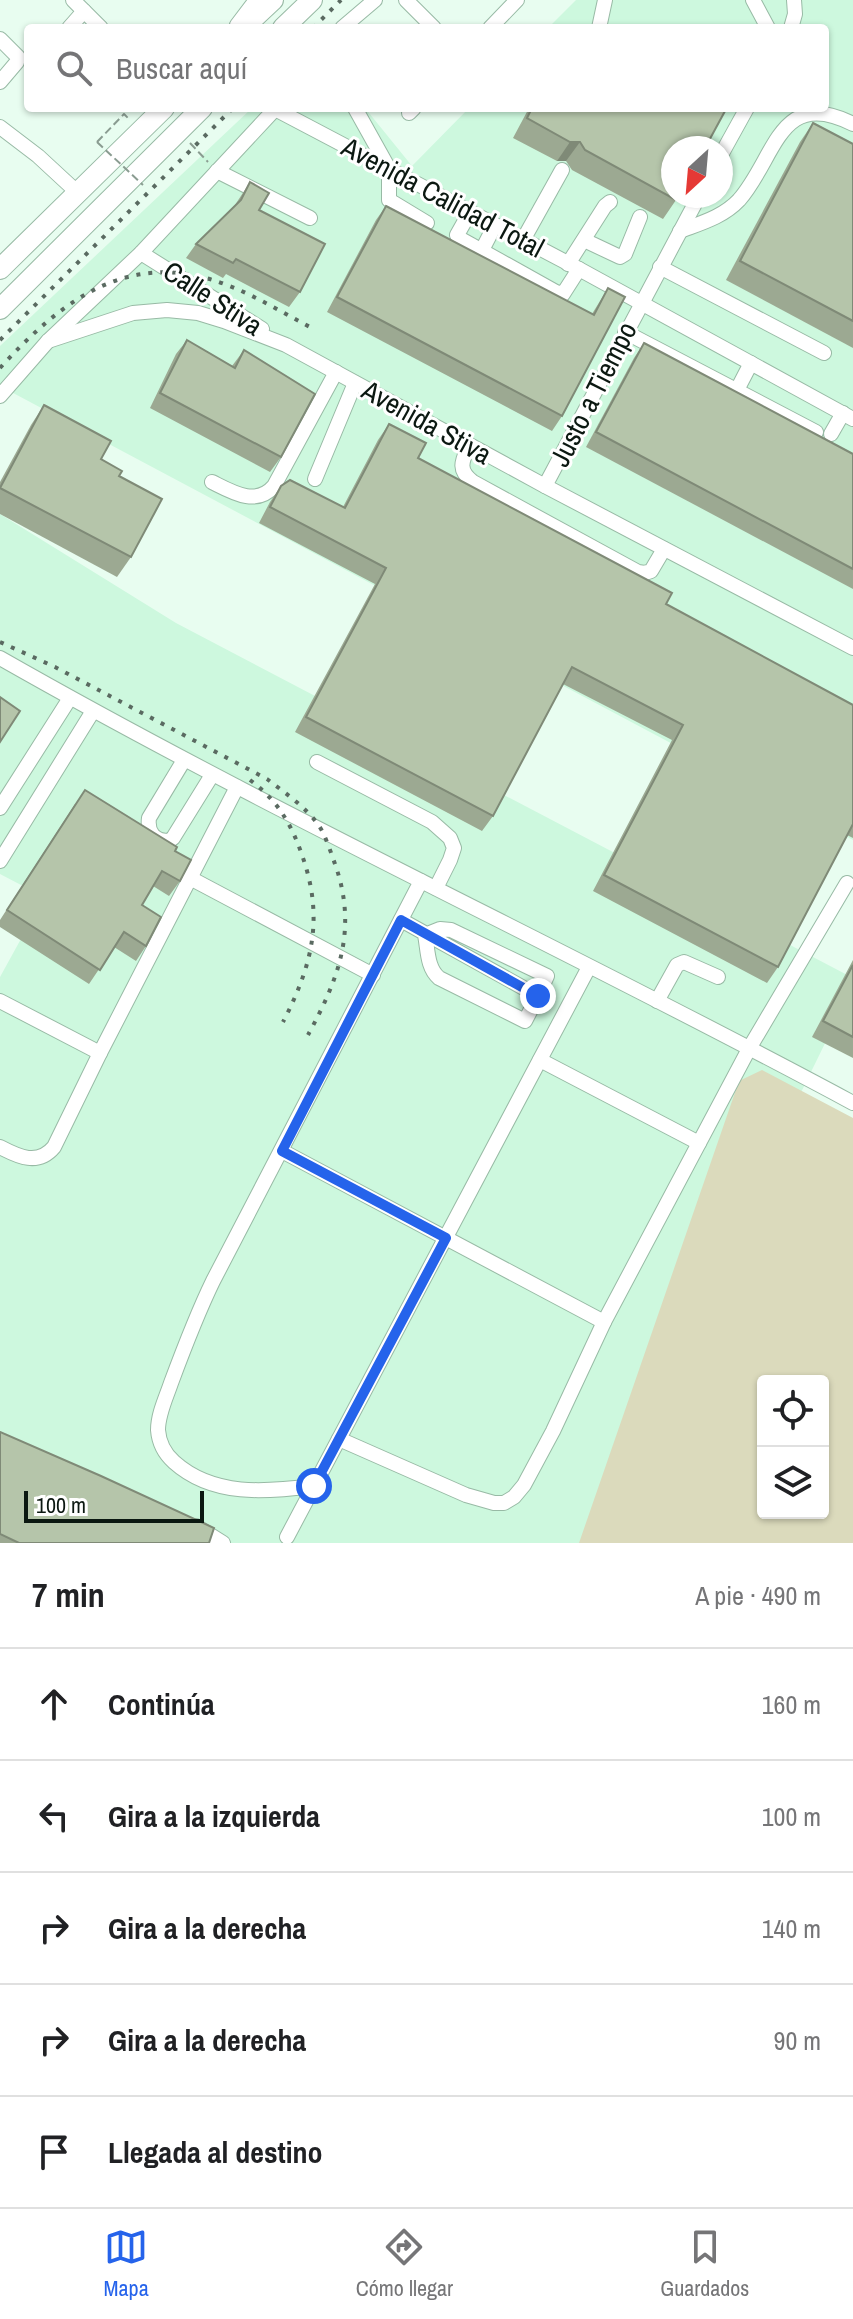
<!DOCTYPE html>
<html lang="es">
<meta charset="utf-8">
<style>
body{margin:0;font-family:"Archivo Narrow",sans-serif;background:#f6f6f6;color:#202124}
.controls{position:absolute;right:24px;bottom:24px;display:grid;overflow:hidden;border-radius:8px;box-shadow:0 2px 6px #0004}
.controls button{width:72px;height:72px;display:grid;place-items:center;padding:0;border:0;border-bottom:2px solid #e0e0e0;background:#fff;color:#202124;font:40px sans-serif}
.compass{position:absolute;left:661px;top:136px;width:72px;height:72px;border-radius:50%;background:#fff;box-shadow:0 2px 6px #0004;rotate:206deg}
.scale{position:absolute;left:24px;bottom:20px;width:180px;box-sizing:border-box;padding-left:8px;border:4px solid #0b1811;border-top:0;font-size:22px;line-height:28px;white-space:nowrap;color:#0b1811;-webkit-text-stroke:6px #fff;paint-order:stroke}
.stop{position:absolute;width:24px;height:24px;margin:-18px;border:6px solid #2563eb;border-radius:50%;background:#fff}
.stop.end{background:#2563eb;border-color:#fff;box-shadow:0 2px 8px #0008}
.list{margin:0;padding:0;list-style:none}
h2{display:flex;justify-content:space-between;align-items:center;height:104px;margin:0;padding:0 32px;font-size:34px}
h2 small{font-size:26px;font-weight:400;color:#757577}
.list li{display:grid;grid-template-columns:52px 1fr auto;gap:24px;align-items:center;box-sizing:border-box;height:112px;padding:0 32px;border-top:2px solid #e0e0e0}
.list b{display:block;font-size:30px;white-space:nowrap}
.list em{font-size:26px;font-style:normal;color:#757577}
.icon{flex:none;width:44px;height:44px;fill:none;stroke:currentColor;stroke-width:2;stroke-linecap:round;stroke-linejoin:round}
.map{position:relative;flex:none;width:853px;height:1543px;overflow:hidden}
.search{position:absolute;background:#fff;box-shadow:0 2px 6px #0004;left:24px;right:24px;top:24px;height:88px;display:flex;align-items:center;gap:20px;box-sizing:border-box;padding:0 28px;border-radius:8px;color:#757577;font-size:30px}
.sheet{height:664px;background:#fff}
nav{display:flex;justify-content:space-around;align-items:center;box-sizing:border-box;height:112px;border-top:2px solid #e0e0e0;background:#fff;font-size:22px;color:#757577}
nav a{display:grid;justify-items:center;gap:4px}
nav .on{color:#2563eb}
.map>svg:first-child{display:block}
.built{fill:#cdf8de;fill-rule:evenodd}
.green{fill:#dbdabc;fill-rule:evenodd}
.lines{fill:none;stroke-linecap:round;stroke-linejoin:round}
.minor-casing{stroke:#98baa5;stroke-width:16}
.highway-casing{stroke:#98baa5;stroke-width:22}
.path{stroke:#8a9c91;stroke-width:2;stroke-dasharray:8 4;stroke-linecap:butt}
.minor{stroke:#fff;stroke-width:14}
.highway{stroke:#fff;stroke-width:20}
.rail{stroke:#5a6a61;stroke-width:4;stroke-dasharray:4 8;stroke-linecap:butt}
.path-bridge{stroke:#8a9c91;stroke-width:2;stroke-dasharray:8 4;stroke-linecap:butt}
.wall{fill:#9ca992}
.shaded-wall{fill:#7f8a77}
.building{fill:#b5c5aa;stroke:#7f8a77;stroke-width:2}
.route{stroke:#2563eb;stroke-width:10}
.labels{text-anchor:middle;stroke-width:6;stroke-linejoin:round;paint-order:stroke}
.street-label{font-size:28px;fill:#0b1811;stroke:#fff}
</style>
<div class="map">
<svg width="853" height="1543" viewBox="0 0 853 1543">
<rect width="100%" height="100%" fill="#e8fdf0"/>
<g class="built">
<path d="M576 0H853V840L0 386V346L252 108H365L412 166 469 108H825V28H548ZM673 148H721V196H673Z"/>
<path d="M0 514 176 623 853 978V986L581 1543H0V977L44 897 0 874Z"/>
</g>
<path class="green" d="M762 1070 853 1118V1543H579L739 1081ZM763 1381H823V1513H763Z"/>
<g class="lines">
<g class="minor-casing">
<g id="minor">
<path d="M73 0 101 28"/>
<path d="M406 0 434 28"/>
<path d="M753 0 768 28"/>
<path d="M237 25 256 0"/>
<path d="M69 28 84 11"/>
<path d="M342 28 375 0"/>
<path d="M490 28 517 0"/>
<path d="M599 28 605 0"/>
<path d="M791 28 795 14 794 0"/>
<path d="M0 39 18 57 17 62 0 82"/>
<path d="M355 108 389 169V200L427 223"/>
<path d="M275 109 579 269 853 419"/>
<path d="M409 113 414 108"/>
<path d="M0 127 38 156 78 193"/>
<path d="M721 155 747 108"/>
<path d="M217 171 310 218"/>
<path d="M470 212 457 235 459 238 556 292 563 294 579 269"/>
<path d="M680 231C701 223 723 217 739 200 776 158 779 86 853 124"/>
<path d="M523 240 562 170"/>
<path d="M584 240 620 257 625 254 640 217"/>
<path d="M481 252 495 225"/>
<path d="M141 253 262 329"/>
<path d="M568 264 605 206 610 202"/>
<path d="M660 267 824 353"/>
<path d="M625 332 816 432"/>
<path d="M48 341 133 313 167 310 198 313 224 321 286 345 545 486 853 648"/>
<path d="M737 390 751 363"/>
<path d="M0 396 48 341 141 253 276 108"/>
<path d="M831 434 843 413"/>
<path d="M469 445C462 461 457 470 473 482L638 572 645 573 651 571 664 549"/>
<path d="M315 479 355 383"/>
<path d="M212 482C232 492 256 507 274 486L336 372"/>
<path d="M545 486 699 196"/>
<path d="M0 658C279 817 571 951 853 1103"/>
<path d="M184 760 149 818C147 833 155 841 169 841L173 838 212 775"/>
<path d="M317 762 432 822 450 838 454 848 450 860 436 888"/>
<path d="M0 808 70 698"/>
<path d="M0 861 93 711"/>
<path d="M190 878 373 975"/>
<path d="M401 920 538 996 547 976 451 930 440 929 425 935C428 950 427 968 439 978L525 1021 538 996"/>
<path d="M0 1001 100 1053"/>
<path d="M657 1001 677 965 684 962 718 977"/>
<path d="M540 1060 699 1143"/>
<path d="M0 1147C19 1157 38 1166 54 1147L100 1053 237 787"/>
<path d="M282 1151 604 1322 750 1047 847 883"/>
<path d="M339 1439 466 1495 494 1503H504L514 1497 524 1485 553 1431 604 1322"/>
<path d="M314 1486C266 1492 213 1497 174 1462 165 1454 159 1443 158 1430 158 1414 166 1398 171 1383 184 1348 197 1314 213 1281L421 881"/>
<path d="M196 1526 223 1543"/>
<path d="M287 1537 589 967"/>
</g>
</g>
<g class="highway-casing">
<g id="highway">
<path d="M243 28 273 0"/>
<path d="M283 28 312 0"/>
<path d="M0 269 164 108"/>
<path d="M0 309 202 108"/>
</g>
</g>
<g class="path">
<path d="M97 142 124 114 130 120"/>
<path d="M190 143 208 162"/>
</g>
<use href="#minor" class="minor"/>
<use href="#highway" class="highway"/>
<g class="rail">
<path d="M313 28 341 0"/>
<path d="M0 340 233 108"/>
<path d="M0 368C62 300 130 247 227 285 256 296 283 313 310 327"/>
<path d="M0 642 55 667 267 779C285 793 309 809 321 829 327 840 331 853 335 864 358 929 339 978 308 1035"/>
<path d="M250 780C277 800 291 823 302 855 324 917 313 964 283 1022"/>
</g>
<path class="path-bridge" d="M97 142 143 185"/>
</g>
<g class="wall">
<path d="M529 108H720L676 200 663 219 572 170 566 161H557L513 138Z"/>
<path d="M813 123 853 144V348L726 280 800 142Z"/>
<path d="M250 182 259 210 300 292 289 307 226 274 223 278 186 258 196 244 235 205Z"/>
<path d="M386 206 592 314 608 288 562 416 552 431 327 312 376 220Z"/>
<path d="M187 340 232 366 244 350 281 457 270 472 150 408 176 354Z"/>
<path d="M644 343 853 454V589L586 447 634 358Z"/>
<path d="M44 405 119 476 131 557 117 577 0 514V482L31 425Z"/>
<path d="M389 424 418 458 666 604 853 705V838L847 835 778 967 767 983 593 891 672 740 563 684 493 816 482 831 295 732 375 584 259 523 270 502 281 486 343 507 378 440Z"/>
<path d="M75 804 175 851 180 881 169 896 153 886 142 905 146 946 136 961 114 947 89 984 0 927V920Z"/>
<path d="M853 960V1058L812 1037Z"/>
<path d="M0 1432 209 1543H0Z"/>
</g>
<path class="shaded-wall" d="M570 142H580L566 161H557Z"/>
<g class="building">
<path d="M532 108H720L725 111 705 148H673V196H679L676 200 585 150 580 142H570L527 118Z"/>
<path d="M813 123 853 144V321L740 261Z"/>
<path d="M250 182 269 193 259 210 325 244 300 292 236 259 233 263 196 244 241 200Z"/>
<path d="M386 206 594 315 608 288 625 297 562 416 337 297Z"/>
<path d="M187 340 235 368 244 350 315 394 281 457 160 393Z"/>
<path d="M644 343 853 454V569L596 432Z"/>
<path d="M44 405 111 441 101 459 122 471 119 476 162 499 131 557 0 488Z"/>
<path d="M389 424 426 443 418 458 672 593 666 604 853 705V824L778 967 604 875 683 725 572 667 493 816 306 717 386 568 270 507 281 486 290 480 345 508Z"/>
<path d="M0 697 20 711 0 742Z"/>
<path d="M85 790 177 847 175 851 191 860 180 881 162 871 142 905 161 917 146 946 124 932 100 970 7 910Z"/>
<path d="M853 965V1037L823 1021Z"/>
<path d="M0 1432 101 1476 214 1528 209 1543H19L0 1534Z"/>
</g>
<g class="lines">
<path class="route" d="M314 1486 446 1238 282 1151 401 920 538 996"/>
</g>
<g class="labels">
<g class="street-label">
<text transform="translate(443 197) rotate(28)" y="10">Avenida Calidad Total</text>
<text transform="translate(213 298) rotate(33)" y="10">Calle Stiva</text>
<text transform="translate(593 394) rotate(-63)" y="10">Justo a Tiempo</text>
<text transform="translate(427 422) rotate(29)" y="10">Avenida Stiva</text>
</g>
</g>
</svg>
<div class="controls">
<button><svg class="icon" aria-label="locate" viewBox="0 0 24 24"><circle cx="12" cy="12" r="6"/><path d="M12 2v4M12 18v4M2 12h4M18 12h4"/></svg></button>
<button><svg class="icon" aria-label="layers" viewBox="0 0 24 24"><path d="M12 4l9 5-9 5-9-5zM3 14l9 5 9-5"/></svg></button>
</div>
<svg class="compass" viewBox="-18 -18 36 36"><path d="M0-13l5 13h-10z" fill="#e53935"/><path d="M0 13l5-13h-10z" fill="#757577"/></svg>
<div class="scale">100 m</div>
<div class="stop" style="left:314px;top:1486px"></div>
<div class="stop end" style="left:538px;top:996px"></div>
<div class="search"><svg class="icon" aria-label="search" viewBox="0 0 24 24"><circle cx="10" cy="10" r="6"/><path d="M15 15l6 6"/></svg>Buscar aquí</div>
</div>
<section class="sheet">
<h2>7 min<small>A pie · 490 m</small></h2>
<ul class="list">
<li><svg class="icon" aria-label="ahead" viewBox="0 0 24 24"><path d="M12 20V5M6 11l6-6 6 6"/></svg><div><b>Continúa</b></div><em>160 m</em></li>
<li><svg class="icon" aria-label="left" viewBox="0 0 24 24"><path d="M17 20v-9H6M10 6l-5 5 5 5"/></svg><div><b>Gira a la izquierda</b></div><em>100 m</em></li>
<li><svg class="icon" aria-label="right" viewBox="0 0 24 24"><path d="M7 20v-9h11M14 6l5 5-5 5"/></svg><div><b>Gira a la derecha</b></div><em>140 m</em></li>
<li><svg class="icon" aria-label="right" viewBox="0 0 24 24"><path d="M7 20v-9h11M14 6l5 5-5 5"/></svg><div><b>Gira a la derecha</b></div><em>90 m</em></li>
<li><svg class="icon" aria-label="arrive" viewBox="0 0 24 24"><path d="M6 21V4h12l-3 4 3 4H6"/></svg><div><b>Llegada al destino</b></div></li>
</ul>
</section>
<nav>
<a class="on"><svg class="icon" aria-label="map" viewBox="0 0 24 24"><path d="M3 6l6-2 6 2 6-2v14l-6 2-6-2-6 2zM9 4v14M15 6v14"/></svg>Mapa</a>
<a><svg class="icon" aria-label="directions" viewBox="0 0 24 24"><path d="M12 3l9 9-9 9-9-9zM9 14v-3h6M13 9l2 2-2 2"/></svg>Cómo llegar</a>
<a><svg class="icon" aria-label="saved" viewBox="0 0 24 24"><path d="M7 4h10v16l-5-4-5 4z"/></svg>Guardados</a>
</nav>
